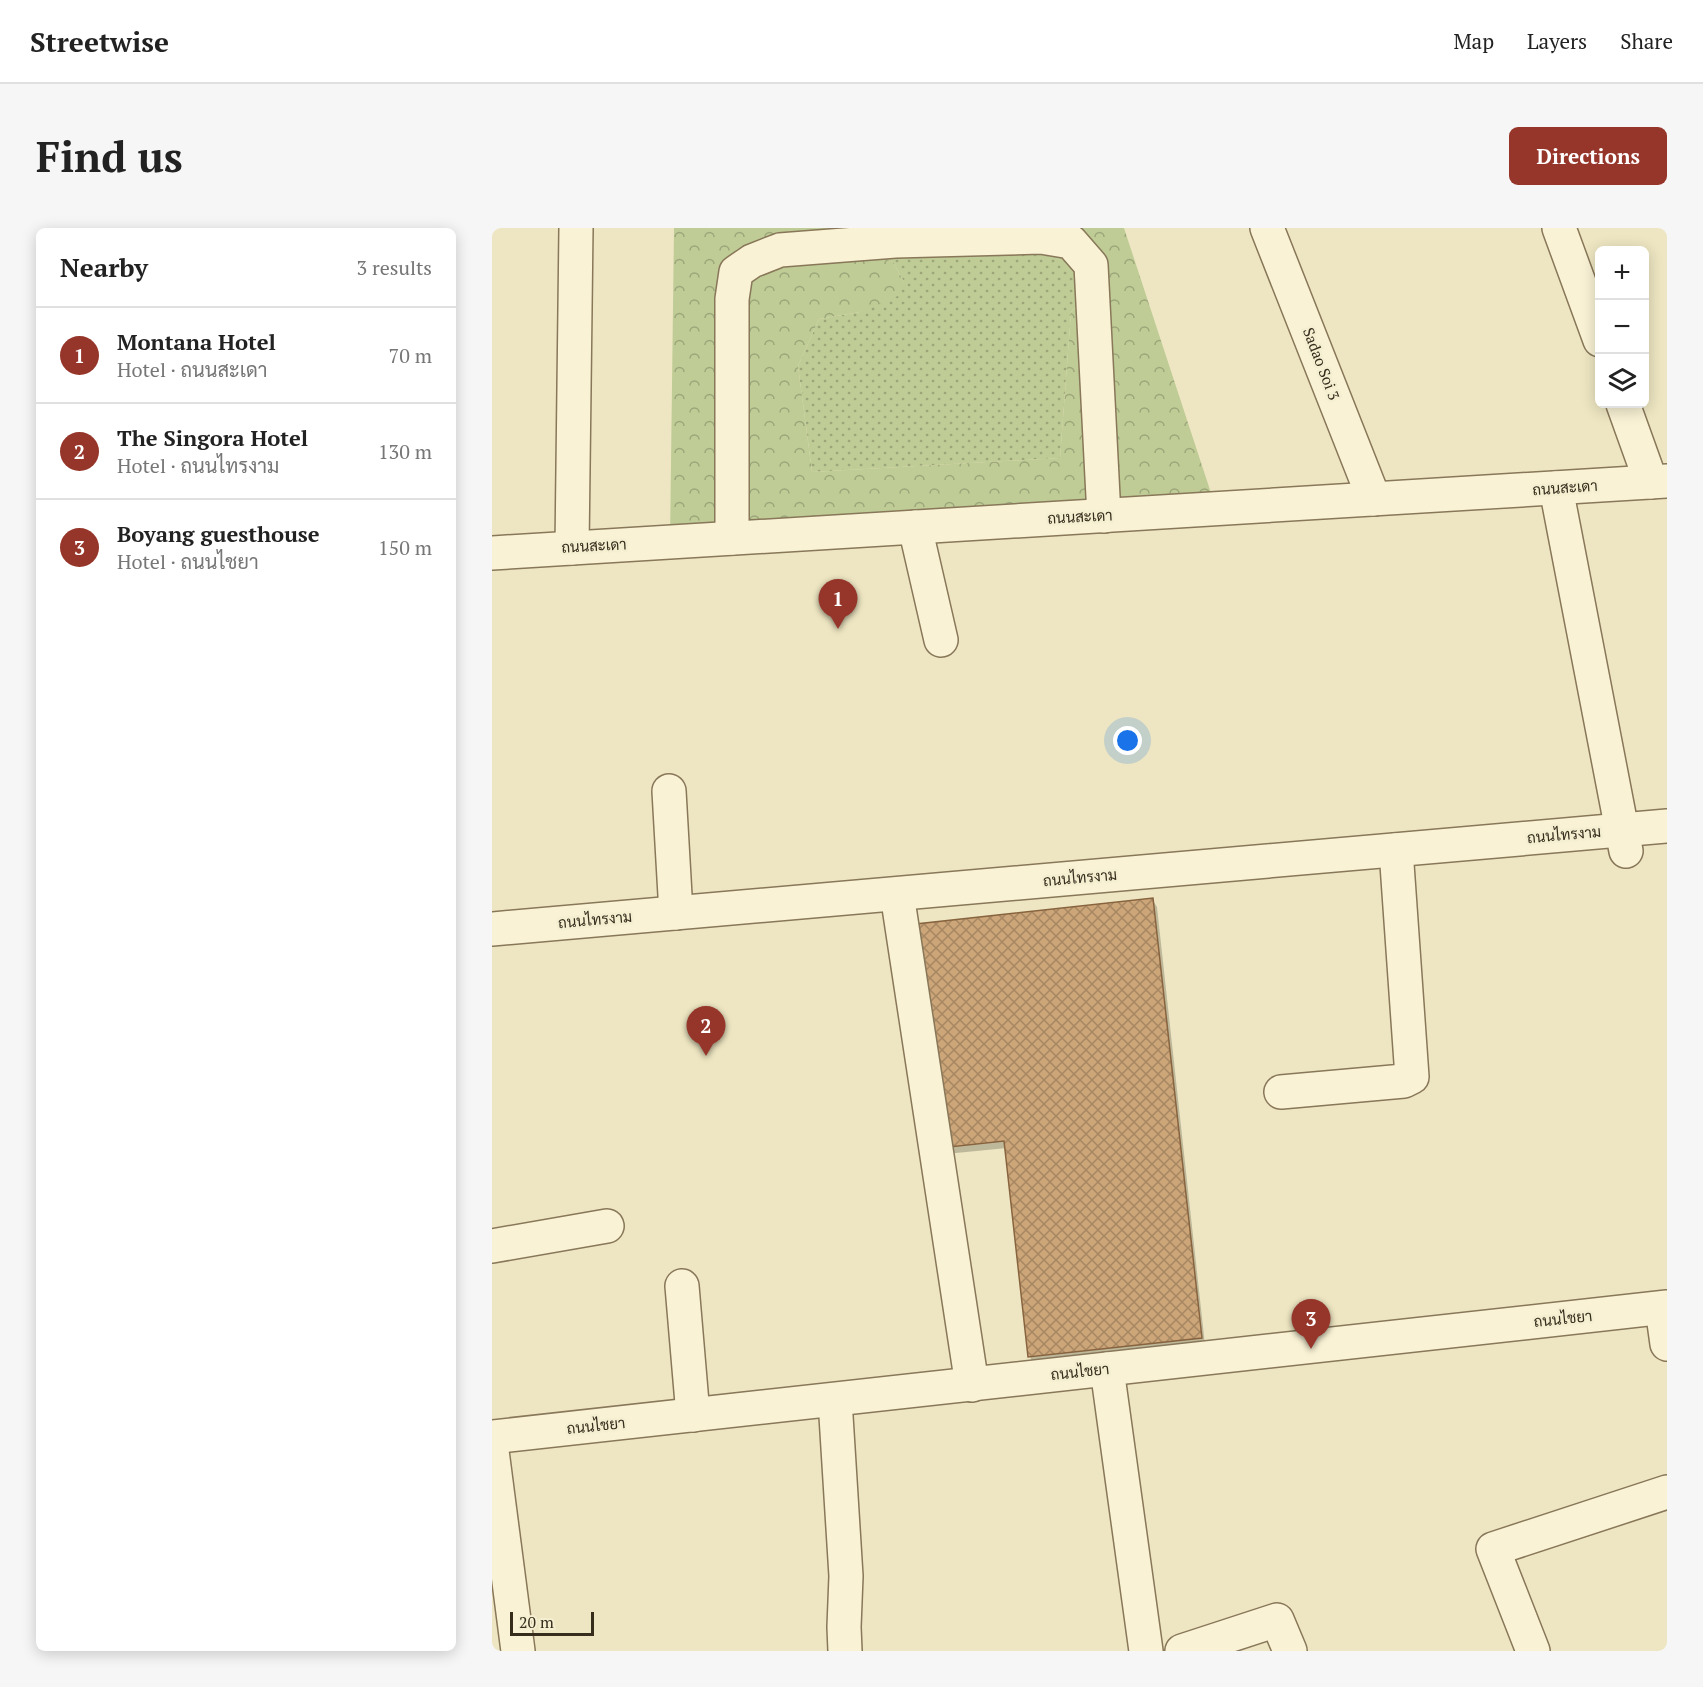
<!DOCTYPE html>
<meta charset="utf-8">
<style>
body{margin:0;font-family:"PT Serif",Sarabun,serif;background:#f6f6f6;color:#222}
.controls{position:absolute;right:18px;top:18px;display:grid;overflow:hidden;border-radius:9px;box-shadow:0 3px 15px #0003}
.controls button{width:54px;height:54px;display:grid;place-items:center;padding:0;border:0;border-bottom:2px solid #e0e0e0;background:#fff;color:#222;font:30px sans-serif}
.scale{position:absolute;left:18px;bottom:15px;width:84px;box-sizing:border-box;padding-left:6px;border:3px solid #372d1d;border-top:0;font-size:16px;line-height:21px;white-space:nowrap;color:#372d1d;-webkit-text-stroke:4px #f5efd1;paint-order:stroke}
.you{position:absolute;left:636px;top:513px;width:21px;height:21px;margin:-15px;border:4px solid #fff;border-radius:50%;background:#1a73e8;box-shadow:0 0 0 9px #1a73e833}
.badge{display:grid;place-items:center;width:39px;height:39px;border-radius:50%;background:#963529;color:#fff;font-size:20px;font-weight:700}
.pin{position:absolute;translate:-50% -50px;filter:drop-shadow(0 2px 3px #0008)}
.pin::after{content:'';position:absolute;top:32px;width:21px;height:18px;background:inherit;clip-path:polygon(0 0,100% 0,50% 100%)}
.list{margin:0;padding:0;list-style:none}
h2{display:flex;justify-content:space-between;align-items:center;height:78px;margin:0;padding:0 24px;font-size:26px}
h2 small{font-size:20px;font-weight:400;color:#767676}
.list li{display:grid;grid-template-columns:39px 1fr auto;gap:18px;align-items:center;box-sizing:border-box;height:96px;padding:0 24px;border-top:2px solid #e0e0e0}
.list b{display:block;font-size:22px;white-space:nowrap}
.list p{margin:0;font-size:20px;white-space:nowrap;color:#767676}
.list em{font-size:20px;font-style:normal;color:#767676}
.icon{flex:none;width:33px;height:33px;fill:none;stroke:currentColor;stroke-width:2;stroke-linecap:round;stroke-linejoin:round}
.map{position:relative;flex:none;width:1175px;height:1423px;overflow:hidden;border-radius:9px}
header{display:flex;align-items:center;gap:36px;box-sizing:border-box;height:84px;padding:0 30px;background:#fff;border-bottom:2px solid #e0e0e0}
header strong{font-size:28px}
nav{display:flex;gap:33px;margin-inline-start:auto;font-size:21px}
.intro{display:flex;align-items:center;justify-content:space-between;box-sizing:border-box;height:144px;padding:0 36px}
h1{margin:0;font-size:42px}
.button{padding:15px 27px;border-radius:9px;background:#963529;color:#fff;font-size:21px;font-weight:700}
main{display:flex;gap:36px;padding:0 36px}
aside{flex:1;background:#fff;border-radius:9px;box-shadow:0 3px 15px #0003}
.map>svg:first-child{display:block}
.grass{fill:url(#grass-dots)}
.forest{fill:url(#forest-crowns)}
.shadow{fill:#0003}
.building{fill:url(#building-cross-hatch);stroke:#87643f;stroke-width:1.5}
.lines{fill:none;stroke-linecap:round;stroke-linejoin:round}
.minor-casing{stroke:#887759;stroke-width:36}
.minor{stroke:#f9f2d5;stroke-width:33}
.labels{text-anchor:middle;stroke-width:5;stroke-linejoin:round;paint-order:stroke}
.street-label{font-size:15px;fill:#372d1d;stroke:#f5efd1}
</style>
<header>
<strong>Streetwise</strong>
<nav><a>Map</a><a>Layers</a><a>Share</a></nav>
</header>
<div class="intro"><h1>Find us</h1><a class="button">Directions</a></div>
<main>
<aside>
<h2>Nearby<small>3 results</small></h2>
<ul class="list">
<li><span class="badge">1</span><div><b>Montana Hotel</b><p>Hotel · ถนนสะเดา</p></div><em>70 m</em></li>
<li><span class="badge">2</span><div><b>The Singora Hotel</b><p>Hotel · ถนนไทรงาม</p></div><em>130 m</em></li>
<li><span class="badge">3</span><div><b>Boyang guesthouse</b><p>Hotel · ถนนไชยา</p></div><em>150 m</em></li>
</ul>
</aside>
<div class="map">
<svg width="1175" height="1423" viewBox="0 0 1175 1423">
<defs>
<pattern id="grass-dots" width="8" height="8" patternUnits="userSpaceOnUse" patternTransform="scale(1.5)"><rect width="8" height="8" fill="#bfcc96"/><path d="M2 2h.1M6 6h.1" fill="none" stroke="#9ca67a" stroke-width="1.8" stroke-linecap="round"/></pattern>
<pattern id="forest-crowns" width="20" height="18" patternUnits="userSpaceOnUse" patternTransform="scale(1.5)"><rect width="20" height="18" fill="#bfcc96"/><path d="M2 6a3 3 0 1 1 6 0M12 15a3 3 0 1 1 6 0" fill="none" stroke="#9ca67a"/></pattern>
<pattern id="building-cross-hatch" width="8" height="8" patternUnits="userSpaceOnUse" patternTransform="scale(1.5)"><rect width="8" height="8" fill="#cca578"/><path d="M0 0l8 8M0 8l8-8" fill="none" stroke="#a68762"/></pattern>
</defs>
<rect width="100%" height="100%" fill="#eee6c2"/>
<path class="grass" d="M560 22 580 33 589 74 579 84 568 230 320 244 306 138 327 91 368 84 412 54 401 34 386 27Z"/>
<g class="forest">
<path d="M182 0H374L345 10 260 14 244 22 232 47 227 311 178 314Z"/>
<path d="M561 0H632L721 271 622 279 607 27Z"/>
<path d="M386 27 401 34 412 54 408 67 368 84 327 91 306 138 320 244 568 230 579 84 589 74 603 280 261 308 251 289 249 72 259 44 286 32Z"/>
</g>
<path class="shadow" d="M660 671 665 679 713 1117 542 1136 538 1129 515 920 454 926 450 919Z"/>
<path class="building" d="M661 670 710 1110 536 1129 512 913 448 920 424 696Z"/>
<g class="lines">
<g class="minor-casing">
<g id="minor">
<path d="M775 0 882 271"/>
<path d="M1067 0 1108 112"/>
<path d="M1131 176 1159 254"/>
<path d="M1064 260 1134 623"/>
<path d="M423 299 449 412"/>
<path d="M240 310V71L244 44 260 33 288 22 403 13 549 9 579 14 599 37 612 288"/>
<path d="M80 320 84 0"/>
<path d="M0 325 1175 253"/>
<path d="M177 563 184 685"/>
<path d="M405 666 480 1157"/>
<path d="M0 701 1175 598"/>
<path d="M789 864 912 853 920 849 904 622"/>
<path d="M0 1018 115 998"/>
<path d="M190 1058 201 1187"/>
<path d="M1170 1080 1175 1116"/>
<path d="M615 1141 654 1423"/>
<path d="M343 1172 354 1348 352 1399 353 1423"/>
<path d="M0 1209 1175 1079"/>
<path d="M0 1223 26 1423"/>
<path d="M690 1423 785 1392 798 1423"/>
<path d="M1041 1423 1001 1321 1175 1264"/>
</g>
</g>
<use href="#minor" class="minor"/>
</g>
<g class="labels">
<g class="street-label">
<text transform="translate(829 136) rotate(69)" y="5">Sadao Soi 3</text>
<text transform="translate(1073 260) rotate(-4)" y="5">ถนนสะเดา</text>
<text transform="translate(588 289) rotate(-3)" y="5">ถนนสะเดา</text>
<text transform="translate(102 318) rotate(-3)" y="5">ถนนสะเดา</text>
<text transform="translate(1072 607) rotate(-5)" y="5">ถนนไทรงาม</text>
<text transform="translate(588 650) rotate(-5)" y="5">ถนนไทรงาม</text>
<text transform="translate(103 692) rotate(-5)" y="5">ถนนไทรงาม</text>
<text transform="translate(1071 1091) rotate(-6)" y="5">ถนนไชยา</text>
<text transform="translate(588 1144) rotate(-6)" y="5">ถนนไชยา</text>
<text transform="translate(104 1198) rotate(-6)" y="5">ถนนไชยา</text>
</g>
</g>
</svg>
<div class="controls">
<button>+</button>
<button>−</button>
<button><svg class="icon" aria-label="layers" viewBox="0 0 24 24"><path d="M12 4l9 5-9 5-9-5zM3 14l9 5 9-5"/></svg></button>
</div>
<div class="scale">20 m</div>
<div class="you"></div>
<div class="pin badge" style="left:346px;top:401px">1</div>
<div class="pin badge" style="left:214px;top:828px">2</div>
<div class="pin badge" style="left:819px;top:1121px">3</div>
</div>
</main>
